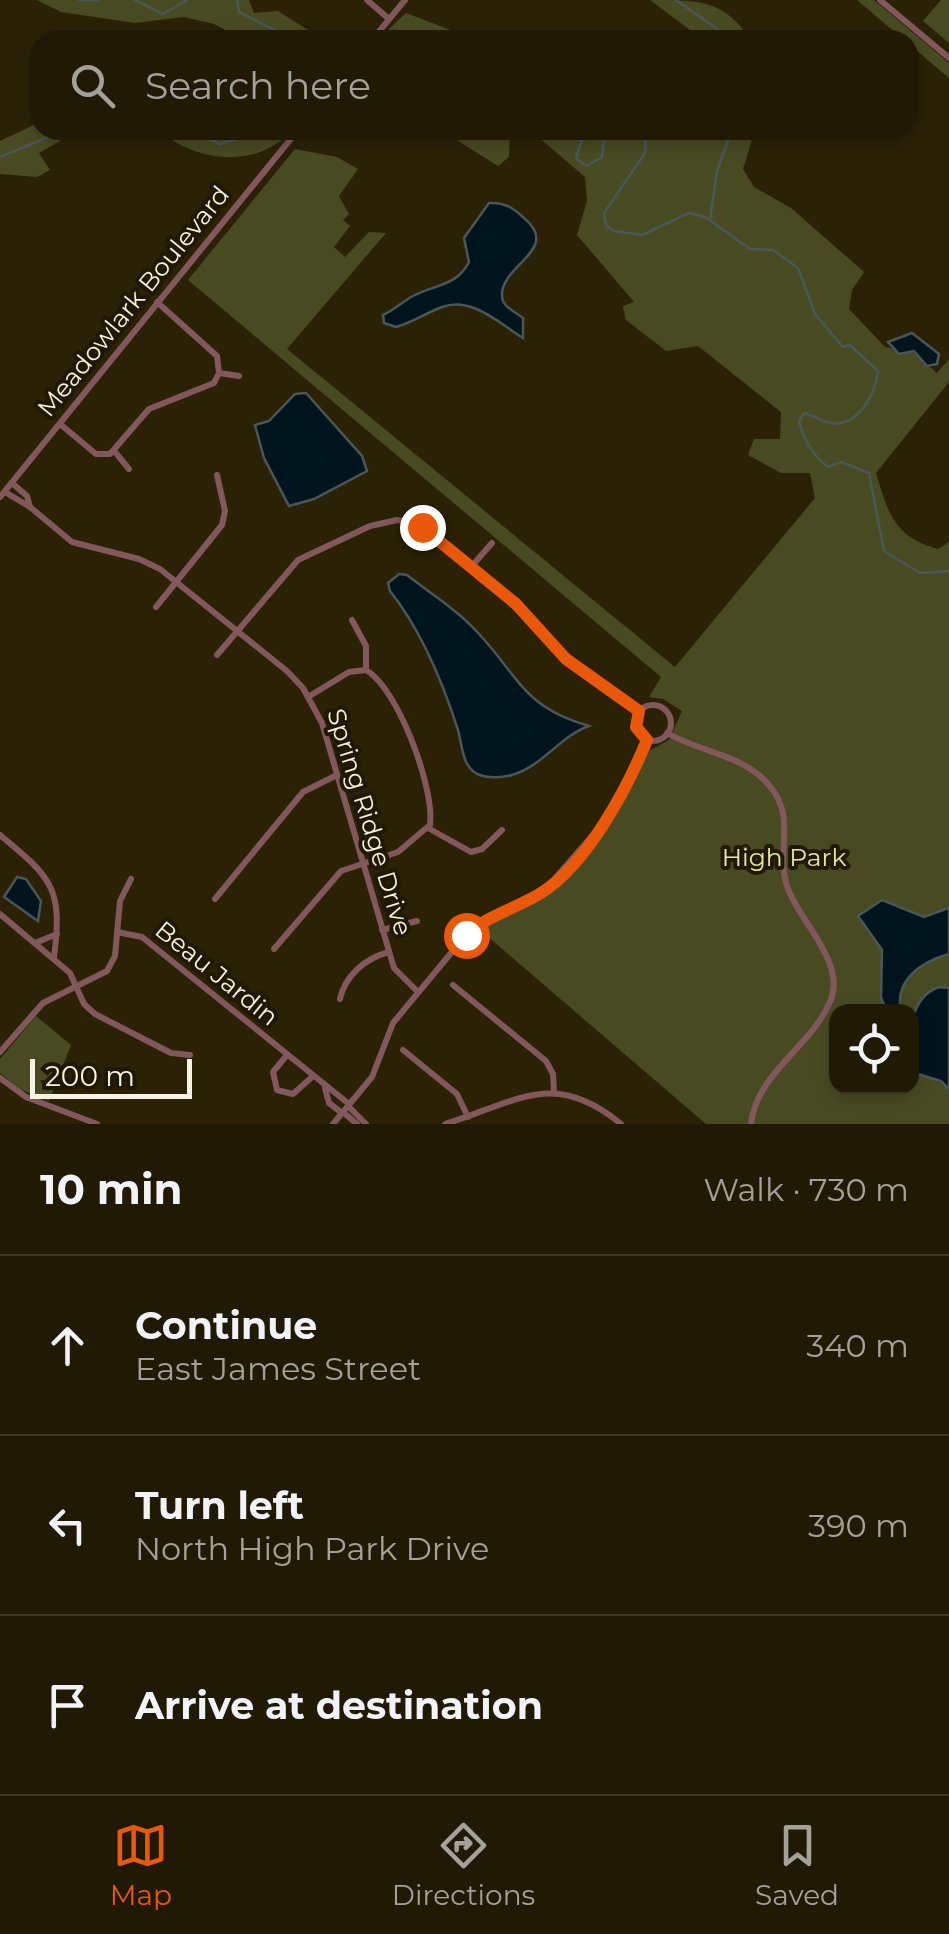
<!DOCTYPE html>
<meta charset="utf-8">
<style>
body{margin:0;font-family:Montserrat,sans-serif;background:#28230e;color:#f1f3f6}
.controls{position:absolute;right:30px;bottom:30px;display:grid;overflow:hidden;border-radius:20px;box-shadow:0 5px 15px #0003}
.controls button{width:90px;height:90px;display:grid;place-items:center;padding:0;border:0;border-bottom:2px solid #3d3826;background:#201a04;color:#f1f3f6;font:50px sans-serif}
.scale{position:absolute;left:30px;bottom:25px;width:162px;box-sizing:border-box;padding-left:10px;border:5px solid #f8f2e2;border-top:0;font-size:28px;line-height:35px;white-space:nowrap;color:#f8f2e2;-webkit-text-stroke:8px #211800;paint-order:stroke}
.stop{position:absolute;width:30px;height:30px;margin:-22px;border:8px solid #ea580c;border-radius:50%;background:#fff}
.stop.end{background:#ea580c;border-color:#fff;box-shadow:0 2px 10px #0008}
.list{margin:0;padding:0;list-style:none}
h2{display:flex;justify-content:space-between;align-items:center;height:130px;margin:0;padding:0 40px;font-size:42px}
h2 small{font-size:32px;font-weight:400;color:#a2a19a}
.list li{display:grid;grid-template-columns:65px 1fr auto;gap:30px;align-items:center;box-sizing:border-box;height:180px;padding:0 40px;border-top:2px solid #3d3826}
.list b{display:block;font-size:38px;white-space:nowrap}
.list p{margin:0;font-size:32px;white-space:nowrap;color:#a2a19a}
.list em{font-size:32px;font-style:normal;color:#a2a19a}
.icon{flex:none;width:55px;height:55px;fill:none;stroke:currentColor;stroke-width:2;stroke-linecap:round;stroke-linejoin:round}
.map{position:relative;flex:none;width:949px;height:1124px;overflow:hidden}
.search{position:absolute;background:#201a04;box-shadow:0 5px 15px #0003;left:30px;right:30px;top:30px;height:110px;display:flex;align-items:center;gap:25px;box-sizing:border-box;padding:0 35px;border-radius:30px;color:#a2a19a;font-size:38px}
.sheet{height:670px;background:#201a04}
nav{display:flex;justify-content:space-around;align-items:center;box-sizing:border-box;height:140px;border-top:2px solid #3d3826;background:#201a04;font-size:28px;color:#a2a19a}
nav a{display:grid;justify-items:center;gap:5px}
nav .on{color:#ea580c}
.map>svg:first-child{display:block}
.green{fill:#484b22;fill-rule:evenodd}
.water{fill:#00141e;stroke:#4a5759;stroke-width:2.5}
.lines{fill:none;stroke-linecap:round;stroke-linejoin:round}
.stream{stroke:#4a5759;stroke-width:2.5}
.minor{stroke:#82585c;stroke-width:6}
.route{stroke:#ea580c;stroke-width:12}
.labels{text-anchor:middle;stroke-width:8;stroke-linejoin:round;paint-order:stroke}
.street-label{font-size:25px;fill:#f8f2e2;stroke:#211800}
.park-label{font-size:25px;fill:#e2e8a0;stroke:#211800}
</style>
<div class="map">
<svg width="949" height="1124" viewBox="0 0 949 1124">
<rect width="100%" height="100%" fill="#2b2206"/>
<g class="green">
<path d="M37 0H249L254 13 278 11 324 40H244L214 24 184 17 135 23 61 12Z"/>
<path d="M650 0C700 0 724 0 751 40H694L690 30Z"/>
<path d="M857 0H874L949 63V78Z"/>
<path d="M941 0H949V43L923 21Z"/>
<path d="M406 13 477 40H377Z"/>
<path d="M40 122V130H79L39 153 50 170 37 177 0 174V141Z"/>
<path d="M159 130H292C258 170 194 162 159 130Z"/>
<path d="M441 130H510L509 157 498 166Z"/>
<path d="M530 130H755L743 169 754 187 791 208 864 272 852 290 849 309 885 347 914 353 937 373 949 359V382L876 473C888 513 894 537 938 549L949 542V1124H706L480 930 557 885 618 812 649 751 669 740 682 711 663 699 649 697 661 677 188 280 295 149 337 157 358 169 339 196 349 214 343 220 350 226 334 247 345 257 369 232 386 233 287 349 675 667 815 498 810 473H781L748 455 754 439H780L781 412 698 346 666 351 626 320 623 306 634 302 577 235 587 201 585 177ZM836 1012H912V1086H836Z"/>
<path d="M36 1016 71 1045 49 1101 20 1089 0 1073V1059Z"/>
</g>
<g class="water">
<path d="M489 203C505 202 513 208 524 218 562 250 500 265 502 296 502 307 516 312 523 318V338C500 324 472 296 442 307 426 313 413 322 396 327L384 323 383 315C394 310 402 302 413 296 435 284 456 287 469 262L464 238Z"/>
<path d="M912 333 939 354 937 364 927 366 914 351 899 354 888 342Z"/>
<path d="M306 393 362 456 367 471 314 499 289 506 264 458 255 425 269 421 295 394Z"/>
<path d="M399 574 407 575C430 593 459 611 479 634 520 678 523 707 589 726 560 736 543 766 512 775 501 778 484 779 474 772 462 763 462 744 458 730 443 683 421 630 390 591L388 583Z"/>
<path d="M17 877 26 879 41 901 38 921 4 897Z"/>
<path d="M882 900 924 917 949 908V954C921 962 894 980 901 1011H887L881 998 882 950 858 916Z"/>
<path d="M939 987 949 988V1089L941 1081 912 1072C911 1042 905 999 939 987Z"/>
</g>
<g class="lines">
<g class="stream">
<path d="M79 0H98"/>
<path d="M135 0 163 14 187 0"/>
<path d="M237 0 239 12 294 40"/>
<path d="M676 0 733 40"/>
<path d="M190 130 220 144 265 130"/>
<path d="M313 130 334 136 414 130"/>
<path d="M585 130 576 158 586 166 602 157 605 130"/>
<path d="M646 130 645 153 604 213 606 225 614 231 642 235 689 213 705 217 750 249 773 250 798 268 815 314 843 347 850 345 878 371C876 394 856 431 827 422 819 420 813 415 804 413L799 422C805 441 812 455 828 467L841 462 869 473 884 551 920 573 949 571"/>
<path d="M0 157 65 130"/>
<path d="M710 220 717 171 732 130"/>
</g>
<g class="minor">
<path d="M367 0 389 19"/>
<path d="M880 0 949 58"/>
<path d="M372 40 405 0"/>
<path d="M219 373 239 376"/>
<path d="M60 424 96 454H110L149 409 214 383 219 373 217 356 157 302"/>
<path d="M115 452 129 469"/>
<path d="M5 492 30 507 27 496 12 483"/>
<path d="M0 497 298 130"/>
<path d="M30 507 72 542 139 559 160 569 287 671 303 688 322 723 394 968 418 992"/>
<path d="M471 567 492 543"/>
<path d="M156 607 222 525 225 511 217 475"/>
<path d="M352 620 366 646V670"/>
<path d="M217 655 298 560 370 526 397 520 416 523 432 534 516 604 566 659 639 711"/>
<path d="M308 697 349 672 366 670"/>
<circle cx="653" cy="723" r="18"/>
<path d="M667 733C700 752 743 755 768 784 798 817 775 850 787 886 799 923 849 963 829 1004 809 1048 757 1073 751 1124"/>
<path d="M428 828 471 852 482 849 502 830"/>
<path d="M0 835C52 878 63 888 54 957"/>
<path d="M215 899 303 792 337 775"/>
<path d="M0 914 70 973 84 1004 95 1014 171 1053 190 1055"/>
<path d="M382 930 417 921"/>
<path d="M117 932 142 937 349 1104"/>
<path d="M35 943 57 934"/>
<path d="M274 949 341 871 398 852 430 825C435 789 398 688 366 670"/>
<path d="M453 985 546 1061 553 1074 554 1092"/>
<path d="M340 999C345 975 366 958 389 952"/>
<path d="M403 1050 457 1094 468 1117"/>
<path d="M0 1052 43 1003 107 971 115 956 120 901 131 879"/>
<path d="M287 1055 273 1072 277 1090 293 1094 312 1077"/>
<path d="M0 1078 26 1097 97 1124"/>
<path d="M325 1088 329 1103 342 1113"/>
<path d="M348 1106 366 1124"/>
<path d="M343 1112 357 1124"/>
<path d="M333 1124 372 1077 393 1023 461 941 481 923 544 891 606 820 627 788 647 740"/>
<path d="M445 1124C519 1101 554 1069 621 1124"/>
</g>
</g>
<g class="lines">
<path class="route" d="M422 527 516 604 566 659 639 711 636 727 647 740C627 789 587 864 541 893 517 908 488 915 466 935"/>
</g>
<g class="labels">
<g class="street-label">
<text transform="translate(133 301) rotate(-51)" y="9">Meadowlark Boulevard</text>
<text transform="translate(370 822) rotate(73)" y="9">Spring Ridge Drive</text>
<text transform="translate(217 973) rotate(39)" y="9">Beau Jardin</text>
</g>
<g class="park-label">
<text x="784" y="866">High Park</text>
</g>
</g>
</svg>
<div class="controls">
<button><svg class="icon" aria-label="locate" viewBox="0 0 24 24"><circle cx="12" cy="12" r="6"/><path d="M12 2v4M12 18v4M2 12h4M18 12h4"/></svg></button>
</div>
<div class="scale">200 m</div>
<div class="stop" style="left:466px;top:935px"></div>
<div class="stop end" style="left:422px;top:527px"></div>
<div class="search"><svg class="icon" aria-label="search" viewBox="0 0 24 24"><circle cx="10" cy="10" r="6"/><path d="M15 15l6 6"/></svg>Search here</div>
</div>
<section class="sheet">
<h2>10 min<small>Walk · 730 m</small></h2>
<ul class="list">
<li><svg class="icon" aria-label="ahead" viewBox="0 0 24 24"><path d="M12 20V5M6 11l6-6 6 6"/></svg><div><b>Continue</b><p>East James Street</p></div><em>340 m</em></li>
<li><svg class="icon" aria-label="left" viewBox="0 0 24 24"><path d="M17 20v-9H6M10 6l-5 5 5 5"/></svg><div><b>Turn left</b><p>North High Park Drive</p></div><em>390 m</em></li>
<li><svg class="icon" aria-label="arrive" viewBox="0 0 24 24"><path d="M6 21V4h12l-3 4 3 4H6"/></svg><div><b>Arrive at destination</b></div></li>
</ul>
</section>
<nav>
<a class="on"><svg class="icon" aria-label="map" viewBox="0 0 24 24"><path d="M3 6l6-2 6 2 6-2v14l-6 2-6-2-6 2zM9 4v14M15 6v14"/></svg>Map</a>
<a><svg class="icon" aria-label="directions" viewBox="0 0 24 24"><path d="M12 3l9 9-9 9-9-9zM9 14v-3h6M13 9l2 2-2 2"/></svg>Directions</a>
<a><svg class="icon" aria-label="saved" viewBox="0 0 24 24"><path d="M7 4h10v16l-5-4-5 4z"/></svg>Saved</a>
</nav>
